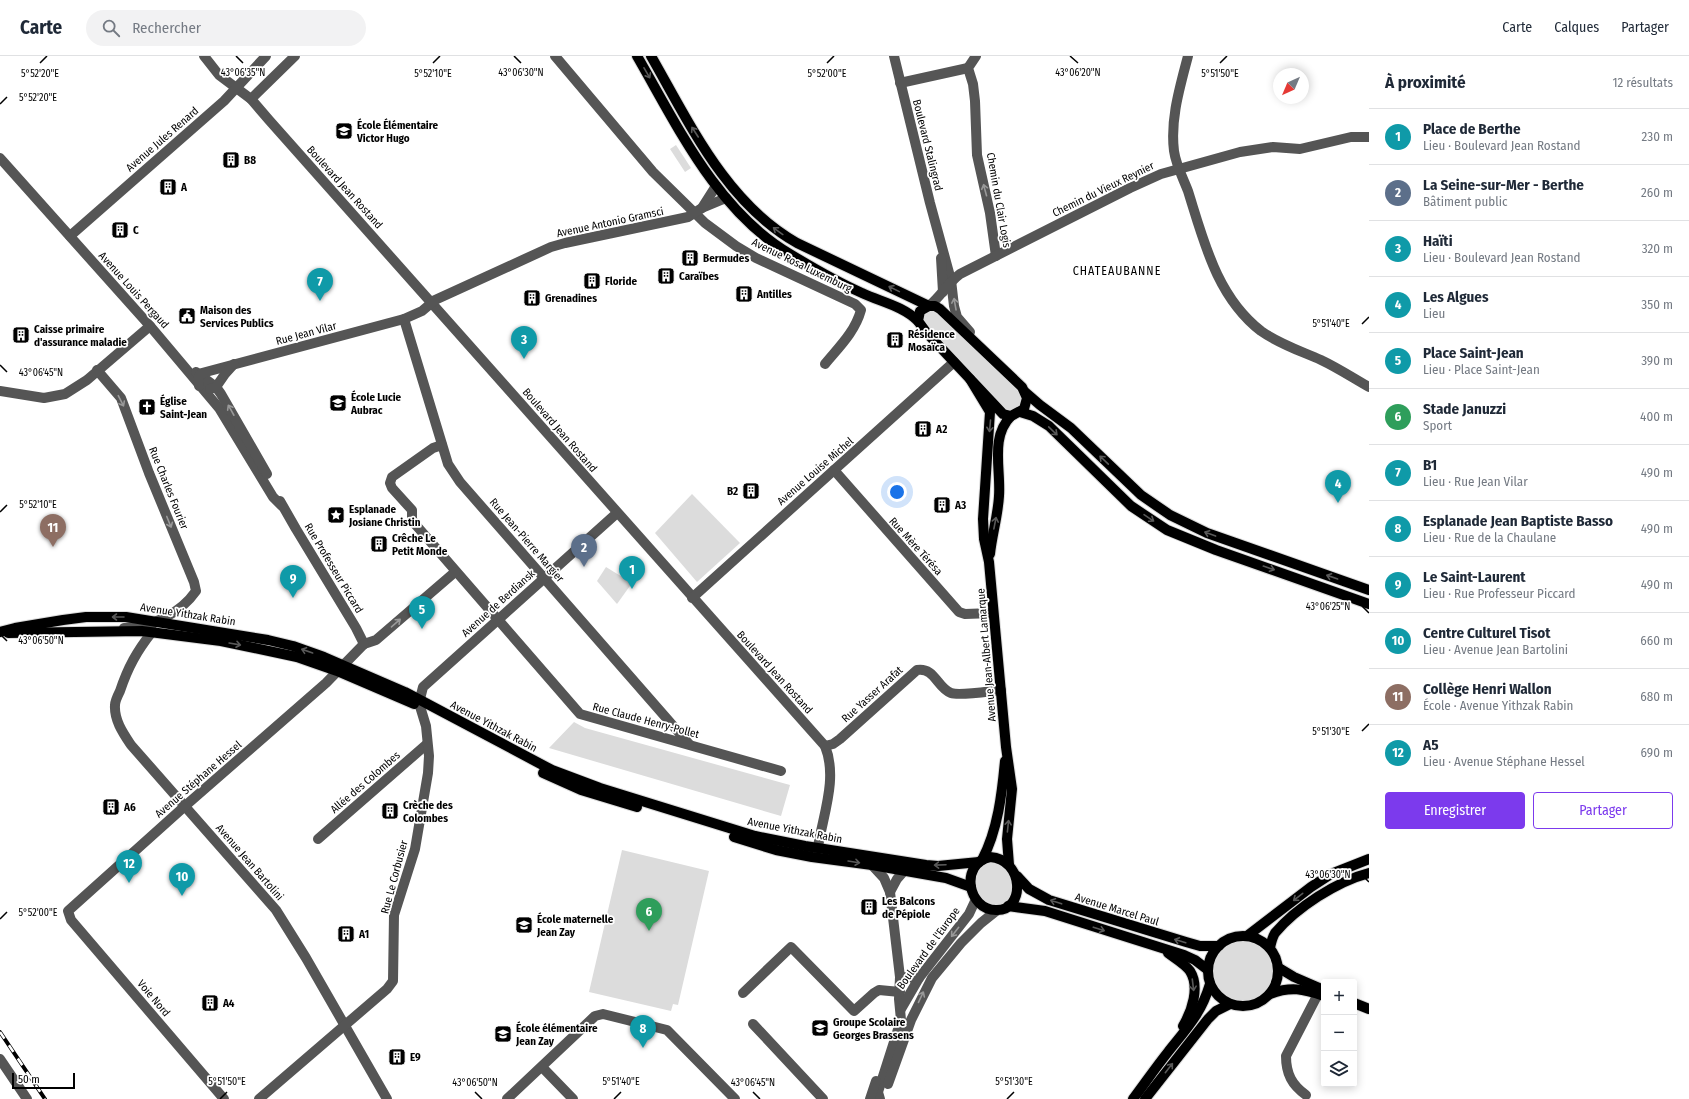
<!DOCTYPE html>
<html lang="fr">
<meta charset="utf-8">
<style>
body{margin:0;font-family:"Fira Sans Condensed",sans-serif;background:#f2f2f3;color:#1f2937}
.controls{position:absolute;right:12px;bottom:12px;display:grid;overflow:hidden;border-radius:4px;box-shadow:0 2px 10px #0003}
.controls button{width:36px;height:36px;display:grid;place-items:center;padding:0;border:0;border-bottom:1px solid #e0e1e3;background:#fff;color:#1f2937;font:20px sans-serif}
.compass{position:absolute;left:1273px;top:12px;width:36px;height:36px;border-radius:50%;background:#fff;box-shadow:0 2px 10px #0003;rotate:224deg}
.scale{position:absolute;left:12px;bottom:10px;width:63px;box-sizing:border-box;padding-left:4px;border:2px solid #000;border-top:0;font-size:11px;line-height:14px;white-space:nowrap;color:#000;-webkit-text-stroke:3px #fff;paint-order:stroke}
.you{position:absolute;left:897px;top:436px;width:14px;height:14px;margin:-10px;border:3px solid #fff;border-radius:50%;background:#1a73e8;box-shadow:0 0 0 6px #1a73e833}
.badge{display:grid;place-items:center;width:26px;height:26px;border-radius:50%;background:#7c3aed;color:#fff;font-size:13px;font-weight:700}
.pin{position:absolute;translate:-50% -33px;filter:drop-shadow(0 1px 2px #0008)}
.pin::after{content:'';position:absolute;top:21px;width:14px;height:12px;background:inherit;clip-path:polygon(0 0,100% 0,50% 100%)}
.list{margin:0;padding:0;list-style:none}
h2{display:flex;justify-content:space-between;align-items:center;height:52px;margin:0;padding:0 16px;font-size:17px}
h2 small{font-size:13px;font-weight:400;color:#747a83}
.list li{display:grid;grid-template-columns:26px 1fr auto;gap:12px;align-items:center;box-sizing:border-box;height:56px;padding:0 16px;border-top:1px solid #e0e1e3}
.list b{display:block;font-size:15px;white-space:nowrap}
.list p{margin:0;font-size:13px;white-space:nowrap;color:#747a83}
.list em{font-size:13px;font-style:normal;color:#747a83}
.actions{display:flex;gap:8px;padding:12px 16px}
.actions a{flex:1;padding:9px 0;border:1px solid #7c3aed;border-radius:4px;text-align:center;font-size:14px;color:#7c3aed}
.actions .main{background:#7c3aed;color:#fff}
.icon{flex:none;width:22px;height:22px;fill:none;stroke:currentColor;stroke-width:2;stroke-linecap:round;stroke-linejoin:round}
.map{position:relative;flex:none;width:1369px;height:1043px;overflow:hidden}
header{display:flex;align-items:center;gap:24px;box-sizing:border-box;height:56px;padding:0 20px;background:#fff;border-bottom:1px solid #e0e1e3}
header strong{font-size:19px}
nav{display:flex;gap:22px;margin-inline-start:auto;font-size:14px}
.search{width:280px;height:36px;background:#f2f2f3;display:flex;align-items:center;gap:10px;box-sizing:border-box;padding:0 14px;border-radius:22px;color:#747a83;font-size:15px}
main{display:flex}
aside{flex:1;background:#fff}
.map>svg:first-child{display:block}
.green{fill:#dcdcdc}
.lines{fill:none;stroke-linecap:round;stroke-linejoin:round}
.major-casing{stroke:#dbdbdb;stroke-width:12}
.minor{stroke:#555;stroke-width:10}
.major{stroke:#000;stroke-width:10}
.rail-casing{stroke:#000;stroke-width:4}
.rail{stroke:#fff;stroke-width:2.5;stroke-dasharray:8;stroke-linecap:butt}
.oneway{stroke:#595959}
.oneway2{stroke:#999}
.ticks{fill:none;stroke:#000;stroke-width:1.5}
.labels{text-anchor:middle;stroke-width:3.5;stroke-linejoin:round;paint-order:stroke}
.poi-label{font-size:11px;font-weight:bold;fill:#000;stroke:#fff;text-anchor:start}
.street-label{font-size:11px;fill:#000;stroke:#fff}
.neighbourhood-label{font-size:12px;letter-spacing:1px;fill:#000;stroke:#fff}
.ticks-label{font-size:10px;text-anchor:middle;fill:#000;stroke:#fff;stroke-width:3.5;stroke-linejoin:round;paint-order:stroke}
</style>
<header>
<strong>Carte</strong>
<div class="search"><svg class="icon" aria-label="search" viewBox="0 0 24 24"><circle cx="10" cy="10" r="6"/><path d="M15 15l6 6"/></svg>Rechercher</div>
<nav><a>Carte</a><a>Calques</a><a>Partager</a></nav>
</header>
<main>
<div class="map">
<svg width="1369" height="1043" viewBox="0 0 1369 1043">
<rect width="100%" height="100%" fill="#fff"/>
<g class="green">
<path d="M676 89 691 112 685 116 670 93Z"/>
<path d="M929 250 1022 331 1024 353 1003 358 919 260Z"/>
<path d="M692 438 740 487 697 526 655 477Z"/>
<path d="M606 511 632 527 617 548 597 525Z"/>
<path d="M574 666 585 672 790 729 781 760 549 692Z"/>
<path d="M622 794 709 815 678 949 673 948 671 955 589 936Z"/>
<path d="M1001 803 1018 830 1003 853 979 846 972 815 975 809Z"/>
<circle cx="1243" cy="915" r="35"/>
</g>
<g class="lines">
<g class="major-casing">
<g id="major">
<path d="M637 0C678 71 717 155 790 198 813 212 837 226 862 237 881 246 903 250 918 265"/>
<path d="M651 0C690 68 726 147 797 187L929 250"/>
<path d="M929 250H935L940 253 1022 331 1027 342 1024 353 1011 360 1003 358 926 276 918 265 920 255Z"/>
<path d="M970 323 990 356 983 463 984 483 989 506 1006 691 1012 733 1007 783 1009 809"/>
<path d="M1025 336 1040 349 1071 372 1141 439 1170 459 1207 477 1369 534"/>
<path d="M1020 356 1033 360 1049 370 1131 450 1167 474 1216 494 1369 548"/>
<path d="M990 498C992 479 998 459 999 440 1001 413 990 381 1011 360"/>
<path d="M0 576 15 572 63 564 86 561H126L268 584 293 590 324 601 405 636 552 714 600 732 755 780 805 790 926 809 938 810 979 806"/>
<path d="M8 577 142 575 221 585 297 601 337 615 414 648"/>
<path d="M543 717 581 734 637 751"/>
<path d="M734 781 776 794 812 801 872 809 946 822 971 831"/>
<path d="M990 801C1024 803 1026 855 996 854 968 854 959 808 990 801Z"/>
<path d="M982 804C998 774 1002 737 1005 705"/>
<path d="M1017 820 1029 833 1049 844 1186 886 1200 890H1219"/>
<path d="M1008 850 1045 855 1184 899 1195 904 1208 914"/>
<circle cx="1243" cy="915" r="35"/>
<path d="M1247 880 1311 831 1331 818 1369 803"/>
<path d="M1270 892C1271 887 1272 882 1275 877 1296 852 1337 825 1369 817"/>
<path d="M1168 897C1176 903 1185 908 1190 915 1200 931 1192 955 1183 970"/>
<path d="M1279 912 1294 921 1324 934"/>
<path d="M1270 938C1291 930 1303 933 1324 940"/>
<path d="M1354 947 1369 953"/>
<path d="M1133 1043C1145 1027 1156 1011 1168 996 1187 972 1201 958 1210 928"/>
<path d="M1145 1043 1208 963 1216 955 1230 948"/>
</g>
</g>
<g class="minor">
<path d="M204 0 219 19 251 43 269 64 825 690C838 722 823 759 818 791L816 795 812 797"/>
<path d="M555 0 653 116 705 167 736 190 756 202 855 248 861 254C855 276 839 291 825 308"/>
<path d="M894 0 930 147 951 224 954 250 957 261 970 276"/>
<path d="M976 0 968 12 973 28 975 45 977 99 990 157 996 200"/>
<path d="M1188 0C1180 31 1170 63 1174 95 1176 109 1183 122 1188 135 1204 186 1217 241 1261 275 1279 288 1301 295 1321 304 1338 312 1353 322 1369 331"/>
<path d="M900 27 968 12"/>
<path d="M251 43 295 0"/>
<path d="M0 102 150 270 219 352 273 441 282 450"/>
<path d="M702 152 726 142"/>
<path d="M70 180 224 45 266 0"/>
<path d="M941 202 943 236"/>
<path d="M929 250C941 240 948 227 960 218L1130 132 1161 118 1240 96 1273 91 1300 93 1351 81H1369"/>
<path d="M404 263 448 408 460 426 689 688"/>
<path d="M97 314 121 342 149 417 194 526 196 535C180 558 152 571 124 572"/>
<path d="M196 316 216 331 221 338 267 418"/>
<path d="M199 330C198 324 198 320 202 317L404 263 422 255 435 244 551 191 565 187 688 161 702 152 716 130"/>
<path d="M210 333 216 331 225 318 234 308"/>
<path d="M0 335 44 342 65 338 87 324 150 270"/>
<path d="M442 389 433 392 392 421 390 427 392 432 412 454V463L415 468 580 658 781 715"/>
<path d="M834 414 959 556 965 558 993 557"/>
<path d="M280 445 296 473 356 572 364 588"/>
<path d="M692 542 954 306"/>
<path d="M151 570 152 576C137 595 128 611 120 635 118 639 115 645 115 649 114 664 123 677 131 689L276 854 306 902 387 1043"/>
<path d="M364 588 376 584 455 516"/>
<path d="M825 690 833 688 840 683 917 614C935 611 937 632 951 637 960 640 990 635 1001 634"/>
<path d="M318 783 427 688"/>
<path d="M872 809 884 822 890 836 900 921 899 943 901 964 878 1036 880 1043"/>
<path d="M890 836 897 823 904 815"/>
<path d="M900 921 919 922"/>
<path d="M743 937 791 891 854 955 874 937 879 934 900 936"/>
<path d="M901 953 919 922 969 858 976 843"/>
<path d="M753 968 823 1043"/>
<path d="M0 1003 27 1043"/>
<path d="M542 1011 573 1043"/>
<path d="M888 1028 911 964 932 922 961 887 981 867 996 855"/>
<path d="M1306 1039C1292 1029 1286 1018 1286 1000L1318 938"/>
<path d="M224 1043 71 864 68 855 185 750 326 627 364 588"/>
<path d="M259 1043 387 933 393 925 394 859 415 793 428 717 429 700 426 670 419 647 423 631 617 457"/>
<path d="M507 1043 595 960 603 958 667 974 735 1043"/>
<path d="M870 1043 876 1025"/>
</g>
<use href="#major" class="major"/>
<g class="rail-casing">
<path id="rail" d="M0 976 45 1043"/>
</g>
<use href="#rail" class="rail"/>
</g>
<defs><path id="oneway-shaft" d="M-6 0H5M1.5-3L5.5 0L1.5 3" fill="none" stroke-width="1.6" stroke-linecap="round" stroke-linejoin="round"/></defs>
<g class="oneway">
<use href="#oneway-shaft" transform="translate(647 17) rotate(60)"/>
<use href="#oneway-shaft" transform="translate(695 76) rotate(-123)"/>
<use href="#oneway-shaft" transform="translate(778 175) rotate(-144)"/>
<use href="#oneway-shaft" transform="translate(894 233) rotate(-154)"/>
<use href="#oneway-shaft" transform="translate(990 370) rotate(95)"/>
<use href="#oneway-shaft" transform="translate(1053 375) rotate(44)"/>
<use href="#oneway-shaft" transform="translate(1104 404) rotate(-136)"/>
<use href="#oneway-shaft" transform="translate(1149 462) rotate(34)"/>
<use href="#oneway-shaft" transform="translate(995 467) rotate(-79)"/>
<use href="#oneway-shaft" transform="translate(1210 478) rotate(-160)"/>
<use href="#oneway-shaft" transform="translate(1269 512) rotate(19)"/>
<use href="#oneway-shaft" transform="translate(1332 521) rotate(-161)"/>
<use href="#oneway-shaft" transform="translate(118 561) rotate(-180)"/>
<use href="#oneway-shaft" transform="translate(235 588) rotate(10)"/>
<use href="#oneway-shaft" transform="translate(307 595) rotate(-161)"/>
<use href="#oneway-shaft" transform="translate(1008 770) rotate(-84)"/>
<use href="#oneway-shaft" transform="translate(854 806) rotate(9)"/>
<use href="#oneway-shaft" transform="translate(940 809) rotate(178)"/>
<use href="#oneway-shaft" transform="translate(1298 841) rotate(142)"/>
<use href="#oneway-shaft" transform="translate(1056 846) rotate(-162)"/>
<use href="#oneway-shaft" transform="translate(1099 873) rotate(18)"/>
<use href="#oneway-shaft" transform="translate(1180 885) rotate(-163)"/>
<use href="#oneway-shaft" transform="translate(1193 929) rotate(83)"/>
<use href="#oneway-shaft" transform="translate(1169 1012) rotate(-52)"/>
</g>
<g class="oneway2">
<use href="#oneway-shaft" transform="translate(985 134) rotate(-105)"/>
<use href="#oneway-shaft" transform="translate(955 248) rotate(-100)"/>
<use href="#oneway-shaft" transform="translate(121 345) rotate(63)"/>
<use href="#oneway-shaft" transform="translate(231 354) rotate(-119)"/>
<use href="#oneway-shaft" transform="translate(169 466) rotate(68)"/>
<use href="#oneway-shaft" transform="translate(396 567) rotate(-41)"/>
<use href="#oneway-shaft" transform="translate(955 876) rotate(128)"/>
<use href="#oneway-shaft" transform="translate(921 941) rotate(-65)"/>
</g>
<path class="ticks" d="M236 0 243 7M514 0 521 7M1070 0 1078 7M40 7 47 0M433 7 440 0M827 7 834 0M1220 7 1227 0M0 48 7 41M1362 268 1369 261M0 309 7 316M0 456 7 449M1362 550 1369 557M0 578 7 585M1362 675 1369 668M1362 819 1369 826M0 863 7 856M475 1036 482 1043M753 1036 760 1043M220 1043 227 1036M614 1043 621 1036M1007 1043 1014 1036"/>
<defs>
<g id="school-square" transform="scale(0.9)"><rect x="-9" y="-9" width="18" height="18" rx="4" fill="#000" stroke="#fff"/><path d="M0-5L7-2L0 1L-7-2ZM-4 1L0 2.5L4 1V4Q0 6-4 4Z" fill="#fff"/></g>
<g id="building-square" transform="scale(0.9)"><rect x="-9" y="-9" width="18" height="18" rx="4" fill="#000" stroke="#fff"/><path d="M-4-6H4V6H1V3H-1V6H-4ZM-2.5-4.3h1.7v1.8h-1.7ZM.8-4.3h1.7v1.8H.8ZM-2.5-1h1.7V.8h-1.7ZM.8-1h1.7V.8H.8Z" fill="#fff"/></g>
<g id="civic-square" transform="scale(0.9)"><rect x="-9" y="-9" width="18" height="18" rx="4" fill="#000" stroke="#fff"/><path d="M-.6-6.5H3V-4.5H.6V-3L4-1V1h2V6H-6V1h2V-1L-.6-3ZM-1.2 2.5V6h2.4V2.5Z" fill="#fff"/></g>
<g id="church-square" transform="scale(0.9)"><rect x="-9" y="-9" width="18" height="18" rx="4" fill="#000" stroke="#fff"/><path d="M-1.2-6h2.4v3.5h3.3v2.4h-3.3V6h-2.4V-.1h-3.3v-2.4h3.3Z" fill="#fff"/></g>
<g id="sight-square" transform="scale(0.9)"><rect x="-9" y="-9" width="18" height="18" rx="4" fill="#000" stroke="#fff"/><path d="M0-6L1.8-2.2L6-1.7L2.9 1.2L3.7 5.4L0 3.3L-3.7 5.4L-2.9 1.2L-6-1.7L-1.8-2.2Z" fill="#fff"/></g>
</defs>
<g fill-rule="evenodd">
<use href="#school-square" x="344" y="75"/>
<use href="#building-square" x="231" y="104"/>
<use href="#building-square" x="168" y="131"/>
<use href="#building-square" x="120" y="174"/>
<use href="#building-square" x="690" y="202"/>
<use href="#building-square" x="666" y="220"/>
<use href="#building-square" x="592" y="225"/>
<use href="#building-square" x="744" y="238"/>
<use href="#building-square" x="532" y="242"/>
<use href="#civic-square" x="187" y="260"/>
<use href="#building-square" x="21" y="279"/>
<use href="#building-square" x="895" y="284"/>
<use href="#school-square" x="338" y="347"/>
<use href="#church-square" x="147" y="351"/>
<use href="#building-square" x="923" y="373"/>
<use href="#building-square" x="751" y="435"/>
<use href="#building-square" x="942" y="449"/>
<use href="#sight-square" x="336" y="459"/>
<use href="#building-square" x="379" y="488"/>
<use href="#building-square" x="111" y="751"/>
<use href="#building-square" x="390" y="755"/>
<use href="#building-square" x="869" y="851"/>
<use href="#school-square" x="524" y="869"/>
<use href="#building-square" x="346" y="878"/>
<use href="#building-square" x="210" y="947"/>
<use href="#school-square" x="820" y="972"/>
<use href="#school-square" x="503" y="978"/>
<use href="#building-square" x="397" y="1001"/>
</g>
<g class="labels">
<g class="poi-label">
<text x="357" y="73">École Élémentaire<tspan x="357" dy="13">Victor Hugo</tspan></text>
<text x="244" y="108">B8</text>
<text x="181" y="135">A</text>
<text x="133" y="178">C</text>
<text x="703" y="206">Bermudes</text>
<text x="679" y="224">Caraïbes</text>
<text x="605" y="229">Floride</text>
<text x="757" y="242">Antilles</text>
<text x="545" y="246">Grenadines</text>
<text x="200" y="258">Maison des<tspan x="200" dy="13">Services Publics</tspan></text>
<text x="34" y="277">Caisse primaire<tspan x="34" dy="13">d'assurance maladie</tspan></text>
<text x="908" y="282">Résidence<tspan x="908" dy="13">Mosaïca</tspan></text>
<text x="351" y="345">École Lucie<tspan x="351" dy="13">Aubrac</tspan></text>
<text x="160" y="349">Église<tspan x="160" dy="13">Saint-Jean</tspan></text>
<text x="936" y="377">A2</text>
<text x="738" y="439" text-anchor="end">B2</text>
<text x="955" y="453">A3</text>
<text x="349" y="457">Esplanade<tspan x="349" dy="13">Josiane Christin</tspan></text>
<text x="392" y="486">Crêche Le<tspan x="392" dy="13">Petit Monde</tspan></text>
<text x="403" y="753">Crèche des<tspan x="403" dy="13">Colombes</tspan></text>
<text x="124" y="755">A6</text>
<text x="882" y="849">Les Balcons<tspan x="882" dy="13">de Pépiole</tspan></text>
<text x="537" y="867">École maternelle<tspan x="537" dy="13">Jean Zay</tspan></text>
<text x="359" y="882">A1</text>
<text x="223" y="951">A4</text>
<text x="833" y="970">Groupe Scolaire<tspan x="833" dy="13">Georges Brassens</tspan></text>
<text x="516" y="976">École élémentaire<tspan x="516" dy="13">Jean Zay</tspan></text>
<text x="410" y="1005">E9</text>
</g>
<g class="street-label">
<text transform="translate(162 83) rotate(-41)" y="4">Avenue Jules Renard</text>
<text transform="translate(928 89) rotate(76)" y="4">Boulevard Stalingrad</text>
<text transform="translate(345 131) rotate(48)" y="4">Boulevard Jean Rostand</text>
<text transform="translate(1103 133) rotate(-26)" y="4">Chemin du Vieux Reynier</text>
<text transform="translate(999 144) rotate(80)" y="4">Chemin du Clair Logis</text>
<text transform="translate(610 166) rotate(-12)" y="4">Avenue Antonio Gramsci</text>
<text transform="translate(802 209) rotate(26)" y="4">Avenue Rosa Luxemburg</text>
<text transform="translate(134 234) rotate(48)" y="4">Avenue Louis Pergaud</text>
<text transform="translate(306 277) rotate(-15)" y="4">Rue Jean Vilar</text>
<text transform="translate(560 374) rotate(49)" y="4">Boulevard Jean Rostand</text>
<text transform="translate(815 415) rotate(-41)" y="4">Avenue Louise Michel</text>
<text transform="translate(169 432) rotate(68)" y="4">Rue Charles Fourier</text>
<text transform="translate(527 484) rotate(49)" y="4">Rue Jean-Pierre Margier</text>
<text transform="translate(916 490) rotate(48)" y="4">Rue Mère Térésa</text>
<text transform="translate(334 512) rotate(59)" y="4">Rue Professeur Piccard</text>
<text transform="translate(498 547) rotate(-42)" y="4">Avenue de Berdiansk</text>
<text transform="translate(188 558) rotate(9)" y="4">Avenue Yithzak Rabin</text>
<text transform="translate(986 599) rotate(-95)" y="4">Avenue Jean-Albert Lamarque</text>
<text transform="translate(775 616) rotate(48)" y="4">Boulevard Jean Rostand</text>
<text transform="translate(872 638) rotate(-42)" y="4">Rue Yasser Arafat</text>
<text transform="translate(646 664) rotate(15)" y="4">Rue Claude Henry-Pollet</text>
<text transform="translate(494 670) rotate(28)" y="4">Avenue Yithzak Rabin</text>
<text transform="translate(198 723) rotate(-41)" y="4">Avenue Stéphane Hessel</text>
<text transform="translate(365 726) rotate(-41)" y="4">Allée des Colombes</text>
<text transform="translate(795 774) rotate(11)" y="4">Avenue Yithzak Rabin</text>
<text transform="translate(250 806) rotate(49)" y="4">Avenue Jean Bartolini</text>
<text transform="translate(394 821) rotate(-75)" y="4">Rue Le Corbusier</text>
<text transform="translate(1117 853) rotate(17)" y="4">Avenue Marcel Paul</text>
<text transform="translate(928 892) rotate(-54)" y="4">Boulevard de l'Europe</text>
<text transform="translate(154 942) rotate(50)" y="4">Voie Nord</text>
</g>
<g class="neighbourhood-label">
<text x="1117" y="219">CHATEAUBANNE</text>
</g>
</g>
<g class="ticks-label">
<text x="521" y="20">43°06'30"N</text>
<text x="1078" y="20">43°06'20"N</text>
<text x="243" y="20">43°06'35"N</text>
<text x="40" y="21">5°52'20"E</text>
<text x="433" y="21">5°52'10"E</text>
<text x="827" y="21">5°52'00"E</text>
<text x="1220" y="21">5°51'50"E</text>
<text x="38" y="45">5°52'20"E</text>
<text x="1331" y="271">5°51'40"E</text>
<text x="41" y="320">43°06'45"N</text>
<text x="38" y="452">5°52'10"E</text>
<text x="1328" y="554">43°06'25"N</text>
<text x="41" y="588">43°06'50"N</text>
<text x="1331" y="679">5°51'30"E</text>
<text x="1328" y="822">43°06'30"N</text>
<text x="38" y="860">5°52'00"E</text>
<text x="227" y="1029">5°51'50"E</text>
<text x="621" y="1029">5°51'40"E</text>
<text x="1014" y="1029">5°51'30"E</text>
<text x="475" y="1030">43°06'50"N</text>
<text x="753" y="1030">43°06'45"N</text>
</g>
</svg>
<div class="controls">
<button>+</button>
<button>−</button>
<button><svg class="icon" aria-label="layers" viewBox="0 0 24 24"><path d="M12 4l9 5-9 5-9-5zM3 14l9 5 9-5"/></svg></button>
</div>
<svg class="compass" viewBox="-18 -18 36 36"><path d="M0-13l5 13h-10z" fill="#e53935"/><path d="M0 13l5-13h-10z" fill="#747a83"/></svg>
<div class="scale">50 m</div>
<div class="you"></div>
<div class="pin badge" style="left:632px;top:533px;background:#0f9aa8">1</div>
<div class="pin badge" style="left:584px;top:511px;background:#5c6f8a">2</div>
<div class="pin badge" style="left:524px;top:303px;background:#0f9aa8">3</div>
<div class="pin badge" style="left:1338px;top:447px;background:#0f9aa8">4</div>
<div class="pin badge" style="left:422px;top:573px;background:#0f9aa8">5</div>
<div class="pin badge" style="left:649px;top:875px;background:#2e9e5b">6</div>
<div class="pin badge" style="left:320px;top:245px;background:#0f9aa8">7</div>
<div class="pin badge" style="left:643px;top:992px;background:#0f9aa8">8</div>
<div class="pin badge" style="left:293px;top:542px;background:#0f9aa8">9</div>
<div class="pin badge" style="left:182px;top:840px;background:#0f9aa8">10</div>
<div class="pin badge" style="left:53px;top:491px;background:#8d6e63">11</div>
<div class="pin badge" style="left:129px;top:827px;background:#0f9aa8">12</div>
</div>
<aside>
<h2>À proximité<small>12 résultats</small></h2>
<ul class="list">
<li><span class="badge" style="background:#0f9aa8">1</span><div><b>Place de Berthe</b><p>Lieu · Boulevard Jean Rostand</p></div><em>230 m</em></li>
<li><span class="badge" style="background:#5c6f8a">2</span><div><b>La Seine-sur-Mer - Berthe</b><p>Bâtiment public</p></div><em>260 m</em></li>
<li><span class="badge" style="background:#0f9aa8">3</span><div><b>Haïti</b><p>Lieu · Boulevard Jean Rostand</p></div><em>320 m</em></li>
<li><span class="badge" style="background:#0f9aa8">4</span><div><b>Les Algues</b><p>Lieu</p></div><em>350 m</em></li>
<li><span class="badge" style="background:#0f9aa8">5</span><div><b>Place Saint-Jean</b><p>Lieu · Place Saint-Jean</p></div><em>390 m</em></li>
<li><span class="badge" style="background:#2e9e5b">6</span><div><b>Stade Januzzi</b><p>Sport</p></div><em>400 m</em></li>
<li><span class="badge" style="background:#0f9aa8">7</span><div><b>B1</b><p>Lieu · Rue Jean Vilar</p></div><em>490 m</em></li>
<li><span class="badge" style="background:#0f9aa8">8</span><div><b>Esplanade Jean Baptiste Basso</b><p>Lieu · Rue de la Chaulane</p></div><em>490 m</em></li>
<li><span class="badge" style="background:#0f9aa8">9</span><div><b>Le Saint-Laurent</b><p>Lieu · Rue Professeur Piccard</p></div><em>490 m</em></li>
<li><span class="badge" style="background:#0f9aa8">10</span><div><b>Centre Culturel Tisot</b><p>Lieu · Avenue Jean Bartolini</p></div><em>660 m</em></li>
<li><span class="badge" style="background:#8d6e63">11</span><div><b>Collège Henri Wallon</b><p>École · Avenue Yithzak Rabin</p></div><em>680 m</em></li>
<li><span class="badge" style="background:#0f9aa8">12</span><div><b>A5</b><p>Lieu · Avenue Stéphane Hessel</p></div><em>690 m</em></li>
</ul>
<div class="actions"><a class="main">Enregistrer</a><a>Partager</a></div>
</aside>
</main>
